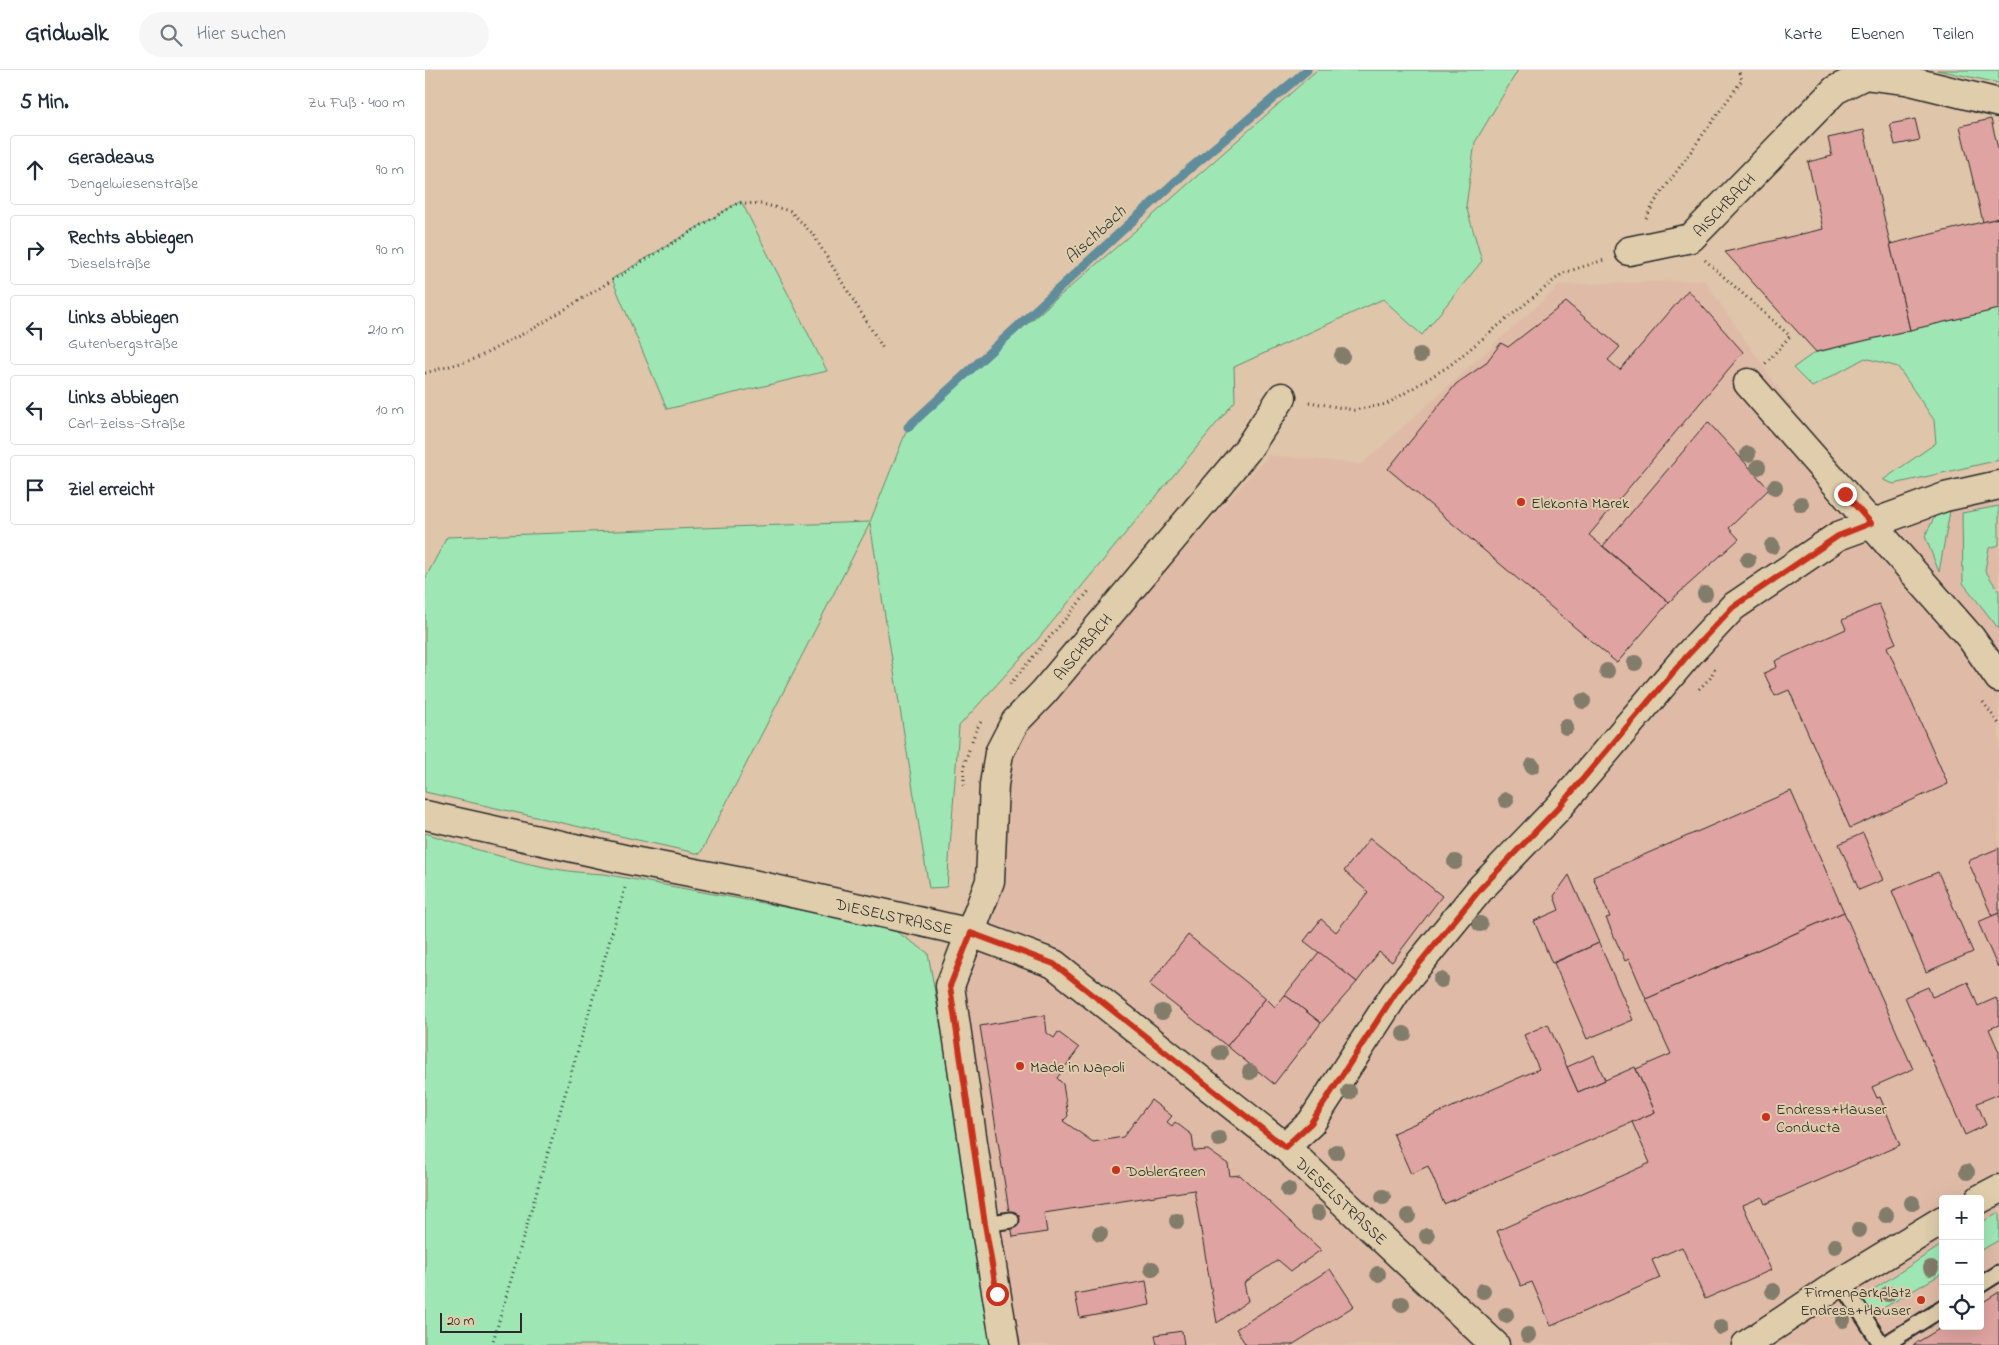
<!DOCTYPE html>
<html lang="de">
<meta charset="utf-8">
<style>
body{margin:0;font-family:"Indie Flower",sans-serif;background:#f6f6f7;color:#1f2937}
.controls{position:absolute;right:15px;bottom:15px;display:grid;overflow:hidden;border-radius:5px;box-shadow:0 5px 20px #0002}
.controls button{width:45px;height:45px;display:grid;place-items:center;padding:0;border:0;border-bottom:1px solid #e0e1e3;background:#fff;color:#1f2937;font:25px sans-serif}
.scale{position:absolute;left:15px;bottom:12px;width:82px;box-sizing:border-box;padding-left:5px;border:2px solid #2b2b2b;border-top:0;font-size:14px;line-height:18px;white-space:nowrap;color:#2b2b2b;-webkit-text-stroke:4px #dfcdab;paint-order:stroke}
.stop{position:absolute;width:15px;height:15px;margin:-11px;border:4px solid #c8321e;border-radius:50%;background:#fff}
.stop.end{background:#c8321e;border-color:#fff;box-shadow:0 1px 5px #0008}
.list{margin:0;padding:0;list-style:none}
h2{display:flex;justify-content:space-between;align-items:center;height:65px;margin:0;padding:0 20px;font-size:21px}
h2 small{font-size:16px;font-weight:400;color:#747a83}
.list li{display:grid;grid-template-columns:32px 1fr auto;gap:15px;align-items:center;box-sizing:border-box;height:70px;margin:0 10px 10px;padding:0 10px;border:1px solid #e0e1e3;border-radius:5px}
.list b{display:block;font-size:19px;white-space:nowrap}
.list p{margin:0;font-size:16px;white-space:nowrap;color:#747a83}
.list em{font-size:16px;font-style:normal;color:#747a83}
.icon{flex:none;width:28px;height:28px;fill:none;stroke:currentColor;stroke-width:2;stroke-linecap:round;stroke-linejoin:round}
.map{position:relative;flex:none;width:1574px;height:1275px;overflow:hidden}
header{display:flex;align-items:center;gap:30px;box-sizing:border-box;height:70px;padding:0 25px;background:#fff;border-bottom:1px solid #e0e1e3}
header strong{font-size:24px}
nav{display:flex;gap:28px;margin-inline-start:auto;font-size:18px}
.search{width:350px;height:45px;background:#f6f6f7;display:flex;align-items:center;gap:12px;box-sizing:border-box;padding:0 18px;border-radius:28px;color:#747a83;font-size:19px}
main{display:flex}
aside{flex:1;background:#fff}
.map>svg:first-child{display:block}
.built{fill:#dfbba7;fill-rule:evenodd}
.green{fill:#9ee7b5;stroke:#648970}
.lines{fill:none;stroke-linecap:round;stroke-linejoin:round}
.stream{stroke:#608d9b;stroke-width:9}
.building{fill:#dfa4a1;stroke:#2b2b2b}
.lane-casing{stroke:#2b2b2b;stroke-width:19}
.street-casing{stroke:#2b2b2b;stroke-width:31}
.secondary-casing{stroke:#2b2b2b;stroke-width:31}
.path{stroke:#2b2b2b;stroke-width:3;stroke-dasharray:1 4;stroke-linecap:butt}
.lane{stroke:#dfcdab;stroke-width:15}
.street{stroke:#dfcdab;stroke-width:28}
.secondary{stroke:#dfcdab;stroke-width:28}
.tree{fill:#827b6b}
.route{stroke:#c8321e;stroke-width:6}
.poi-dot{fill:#c8321e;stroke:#dfcdab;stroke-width:2}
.labels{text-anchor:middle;stroke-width:4;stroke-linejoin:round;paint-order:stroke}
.street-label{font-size:16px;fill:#2b2b2b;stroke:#dfcdab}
.poi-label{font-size:16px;fill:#2b2b2b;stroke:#dfcdab;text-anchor:start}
.water-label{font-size:18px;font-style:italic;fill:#343b3e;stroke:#dfcdab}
</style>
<header>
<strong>Gridwalk</strong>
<div class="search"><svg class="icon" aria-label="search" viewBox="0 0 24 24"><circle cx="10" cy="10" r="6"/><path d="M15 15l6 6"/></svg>Hier suchen</div>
<nav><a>Karte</a><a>Ebenen</a><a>Teilen</a></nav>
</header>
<main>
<aside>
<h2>5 Min.<small>Zu Fuß · 400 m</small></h2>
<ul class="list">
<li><svg class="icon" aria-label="ahead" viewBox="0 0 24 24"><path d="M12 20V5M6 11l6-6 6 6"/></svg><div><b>Geradeaus</b><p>Dengelwiesenstraße</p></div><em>90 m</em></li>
<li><svg class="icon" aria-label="right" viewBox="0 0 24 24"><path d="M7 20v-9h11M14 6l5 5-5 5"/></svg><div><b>Rechts abbiegen</b><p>Dieselstraße</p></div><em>90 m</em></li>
<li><svg class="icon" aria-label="left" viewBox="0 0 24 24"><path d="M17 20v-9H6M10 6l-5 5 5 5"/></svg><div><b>Links abbiegen</b><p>Gutenbergstraße</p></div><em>210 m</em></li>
<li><svg class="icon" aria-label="left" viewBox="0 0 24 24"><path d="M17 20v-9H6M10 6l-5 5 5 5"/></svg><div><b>Links abbiegen</b><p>Carl-Zeiss-Straße</p></div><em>10 m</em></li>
<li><svg class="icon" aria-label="arrive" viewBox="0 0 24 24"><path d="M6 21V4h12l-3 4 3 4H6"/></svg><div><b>Ziel erreicht</b></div></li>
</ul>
</aside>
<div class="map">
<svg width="1574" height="1275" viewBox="0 0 1574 1275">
<rect width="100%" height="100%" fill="#dfc5a9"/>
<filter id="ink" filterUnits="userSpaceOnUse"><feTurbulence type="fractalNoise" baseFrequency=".02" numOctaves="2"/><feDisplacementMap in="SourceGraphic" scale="10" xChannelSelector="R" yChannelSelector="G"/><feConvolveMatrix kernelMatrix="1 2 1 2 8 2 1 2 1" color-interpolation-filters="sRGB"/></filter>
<g filter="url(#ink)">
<path class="built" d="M1279 210 1446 453 1574 428V1275H569L517 920 591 670 663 586 844 385 937 394 1135 215ZM1518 1129H1555V1256H1518Z"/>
<g class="green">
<path d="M892 0H1093L1050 72 1041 136 1057 191 997 265 958 229 809 297 810 331 613 569 534 656 522 817 504 818 445 453 275 784 0 722V509L22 467 445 452 483 357 718 154Z"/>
<path d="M1512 0H1574V13Z"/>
<path d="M316 131 402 301 242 339 187 209Z"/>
<path d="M1574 239V390L1469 414 1458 410 1511 373 1509 350 1473 297 1440 288 1387 317 1368 298 1389 283Z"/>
<path d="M1574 436V475L1564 478 1560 500 1574 522V559L1538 513 1537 443Z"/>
<path d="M1514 438 1525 441 1514 502 1500 466Z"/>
<path d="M0 763C59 782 117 802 179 804L463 856 503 883 552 1161 570 1275H0Z"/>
<path d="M1574 1143V1170L1555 1181V1153Z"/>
<path d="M1518 1174V1203L1448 1244 1437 1227Z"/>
</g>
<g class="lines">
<path class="stream" d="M483 357 762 101 882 0"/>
</g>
<g class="building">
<path d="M1490 49 1495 70 1470 75 1465 54Z"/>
<path d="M1566 49 1574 83V148L1558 152 1535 56Z"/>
<path d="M1439 60 1485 260 1391 282 1300 182 1398 159 1383 92 1407 86 1403 68Z"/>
<path d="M1574 148V239L1485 260 1465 174Z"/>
<path d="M1263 220 1318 282 1164 465 1244 532 1192 593 963 399 1031 314 1060 294 1076 273 1083 277 1141 232 1195 277 1183 290 1195 300Z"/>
<path d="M1283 352 1344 419 1304 458 1314 469 1244 532 1178 476Z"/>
<path d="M1454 534 1471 573 1462 577 1523 714 1425 758 1364 620 1350 626 1339 603 1352 597 1350 591 1421 559 1417 550Z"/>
<path d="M1366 721 1419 842 1221 929 1204 889 1200 891 1181 848 1185 847 1168 807Z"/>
<path d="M1438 763 1458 810 1434 820 1414 774Z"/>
<path d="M945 768 1017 826 967 892 954 882 932 912 879 871 896 849 911 862 943 822 919 801Z"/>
<path d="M1574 778V843L1567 846 1543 791Z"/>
<path d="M1513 802 1548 882 1501 902 1467 821Z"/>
<path d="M1144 805 1174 873 1127 893 1109 851 1134 840 1129 826Z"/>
<path d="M1419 842 1488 999 1447 1017 1452 1028 1455 1027 1475 1075 1340 1134 1337 1127 1318 1135 1346 1200 1280 1229 1257 1177 1227 1190 1235 1208 1126 1256 1107 1212 1096 1216 1072 1161 1225 1093 1207 1052 1230 1042 1211 999 1246 984 1221 929Z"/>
<path d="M1574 843V897L1573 898 1553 852Z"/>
<path d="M763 865 841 928 802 976 724 915Z"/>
<path d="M1174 873 1208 950 1162 969 1129 893Z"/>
<path d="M894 882 932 912 896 953 860 925Z"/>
<path d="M1543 912 1553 936 1571 928 1574 935V955L1564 959 1574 982V1024L1552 1033 1561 1055 1540 1065 1480 927 1503 917 1507 927Z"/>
<path d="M860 925 896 953 849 1014 802 976 841 928 850 937Z"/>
<path d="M620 945 622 963 629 968 633 962 654 978 632 1008 638 1014 643 1046 638 1051 668 1072 698 1067 726 1030 747 1046 742 1052 747 1056 750 1052 767 1065 769 1081 783 1080 803 1094 805 1106 815 1105 896 1180 866 1201 853 1190 819 1213 823 1231 792 1253 769 1120 619 1143 622 1162 588 1167 555 956Z"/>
<path d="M1123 954 1153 1022 1210 997 1230 1042 1019 1134 1003 1096 986 1104 968 1063 1114 999 1099 965Z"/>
<path d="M1169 985 1180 1010 1153 1022 1142 997Z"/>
<path d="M905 1199 929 1236 867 1275H821L811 1259Z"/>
<path d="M721 1211 725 1235 655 1248 650 1224Z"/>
<path d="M1574 1222V1275H1488L1519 1256H1555V1234Z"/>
<path d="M757 1261 759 1275H732L730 1265Z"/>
</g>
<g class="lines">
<g class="lane-casing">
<g id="lane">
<path d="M560 1154 586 1150"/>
<path d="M1416 1212 1457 1275"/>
<path d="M1555 1215 1574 1203"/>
<path d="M1459 1275 1518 1238"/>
</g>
</g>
<g class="street-casing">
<g id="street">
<path id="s1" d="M1204 181 1266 168 1410 20 1440 5 1481 10 1574 33"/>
<path d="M1323 313 1546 568 1574 608"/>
<path d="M860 1077 886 1053 971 922 1056 818 1134 737 1262 586 1308 537 1413 466 1520 427 1574 415"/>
<path d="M1555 1129 1574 1119"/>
<path id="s2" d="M580 1275 560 1154 525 916 565 811 569 715 574 683 590 652 618 623 822 380 857 327"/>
<path d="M1321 1275 1416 1212 1518 1150"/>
</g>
</g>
<g class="secondary-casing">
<g id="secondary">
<path id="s3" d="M0 745 208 791 327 814 546 863 629 894 860 1077 1070 1275"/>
</g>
</g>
<g class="path">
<path d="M1221 148 1229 133 1317 10 1313 0"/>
<path d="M1280 190 1365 266 1340 294"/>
<path d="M0 303 50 289 111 257 313 133 337 134 365 141 387 163 459 280"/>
<path d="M884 332 929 340 962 334 1024 296 1138 203 1179 190"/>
<path d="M585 614 664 521"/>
<path d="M1274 619 1285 608 1290 599"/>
<path d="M1558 632 1574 654"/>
<path d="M547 671 551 660 557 650"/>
<path d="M539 715V695L545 677"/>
<path d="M67 1275 200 818"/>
</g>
<use href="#lane" class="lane"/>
<use href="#street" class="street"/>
<use href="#secondary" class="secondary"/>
</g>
<g class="tree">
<circle cx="995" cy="285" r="8"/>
<circle cx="917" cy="286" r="8"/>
<circle cx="1323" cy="384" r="8"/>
<circle cx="1333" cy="397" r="8"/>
<circle cx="1350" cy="417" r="8"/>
<circle cx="1376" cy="434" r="8"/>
<circle cx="1347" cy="476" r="8"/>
<circle cx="1323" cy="490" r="8"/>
<circle cx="1280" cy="524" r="8"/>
<circle cx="1210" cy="593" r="8"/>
<circle cx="1182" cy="601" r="8"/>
<circle cx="1158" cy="631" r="8"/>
<circle cx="1141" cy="657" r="8"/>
<circle cx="1107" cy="696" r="8"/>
<circle cx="1081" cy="730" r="8"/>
<circle cx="1030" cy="792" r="8"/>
<circle cx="1055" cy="854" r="8"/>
<circle cx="1016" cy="910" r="8"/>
<circle cx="737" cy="942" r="8"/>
<circle cx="979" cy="964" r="8"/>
<circle cx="795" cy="983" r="8"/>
<circle cx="825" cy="1002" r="8"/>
<circle cx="924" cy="1022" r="8"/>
<circle cx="794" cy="1069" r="8"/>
<circle cx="911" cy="1082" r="8"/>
<circle cx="1542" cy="1102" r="8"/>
<circle cx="863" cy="1120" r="8"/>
<circle cx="958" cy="1127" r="8"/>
<circle cx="1487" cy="1133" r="8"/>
<circle cx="893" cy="1143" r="8"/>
<circle cx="1461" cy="1145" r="8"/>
<circle cx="983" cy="1146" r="8"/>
<circle cx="752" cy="1151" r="8"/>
<circle cx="1434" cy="1160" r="8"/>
<circle cx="675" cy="1164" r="8"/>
<circle cx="1002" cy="1166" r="8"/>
<circle cx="1410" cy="1176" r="8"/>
<circle cx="1506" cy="1198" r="8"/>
<circle cx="727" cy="1199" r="8"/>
<circle cx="953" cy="1204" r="8"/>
<circle cx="1058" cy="1221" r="8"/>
<circle cx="1348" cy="1221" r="8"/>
<circle cx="1463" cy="1224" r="8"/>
<circle cx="977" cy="1234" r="8"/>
<circle cx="1081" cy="1245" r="8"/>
<circle cx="1418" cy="1250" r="8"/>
<circle cx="1296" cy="1257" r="8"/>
<circle cx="1103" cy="1265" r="8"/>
</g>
</g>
<g class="lines" filter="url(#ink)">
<path class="route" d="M572 1224 560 1154 525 916 546 863 629 894 860 1077 886 1053 971 922 1056 818 1134 737 1262 586 1308 537 1413 466 1446 453 1420 424"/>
</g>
<g class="poi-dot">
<circle cx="1096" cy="432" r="5"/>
<circle cx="595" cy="996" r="5"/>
<circle cx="1341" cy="1047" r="5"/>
<circle cx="691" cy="1100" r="5"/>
<circle cx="1496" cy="1230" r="5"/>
</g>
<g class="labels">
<g class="street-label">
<text dy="6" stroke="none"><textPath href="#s1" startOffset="110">AISCHBACH</textPath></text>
<text dy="6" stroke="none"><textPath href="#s2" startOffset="740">AISCHBACH</textPath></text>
<text dy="6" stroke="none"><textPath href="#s3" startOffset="480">DIESELSTRASSE</textPath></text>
<text dy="6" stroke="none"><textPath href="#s3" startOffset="1020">DIESELSTRASSE</textPath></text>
</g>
<g class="poi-label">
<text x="1106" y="438">Elekonta Marek</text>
<text x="605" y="1002">Made in Napoli</text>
<text x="1351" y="1044">Endress+Hauser<tspan x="1351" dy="18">Conducta</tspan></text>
<text x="701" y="1106">DoblerGreen</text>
<text x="1486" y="1227" text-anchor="end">Firmenparkplatz<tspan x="1486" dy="18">Endress+Hauser</tspan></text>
</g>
<g class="water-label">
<text transform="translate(670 164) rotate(-43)" y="6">Aischbach</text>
</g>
</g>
</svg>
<div class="controls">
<button>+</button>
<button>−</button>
<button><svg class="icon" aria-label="locate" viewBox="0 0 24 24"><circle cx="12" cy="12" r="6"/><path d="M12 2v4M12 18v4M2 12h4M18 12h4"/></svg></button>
</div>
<div class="scale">20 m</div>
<div class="stop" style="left:572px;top:1224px"></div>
<div class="stop end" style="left:1420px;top:424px"></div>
</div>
</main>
